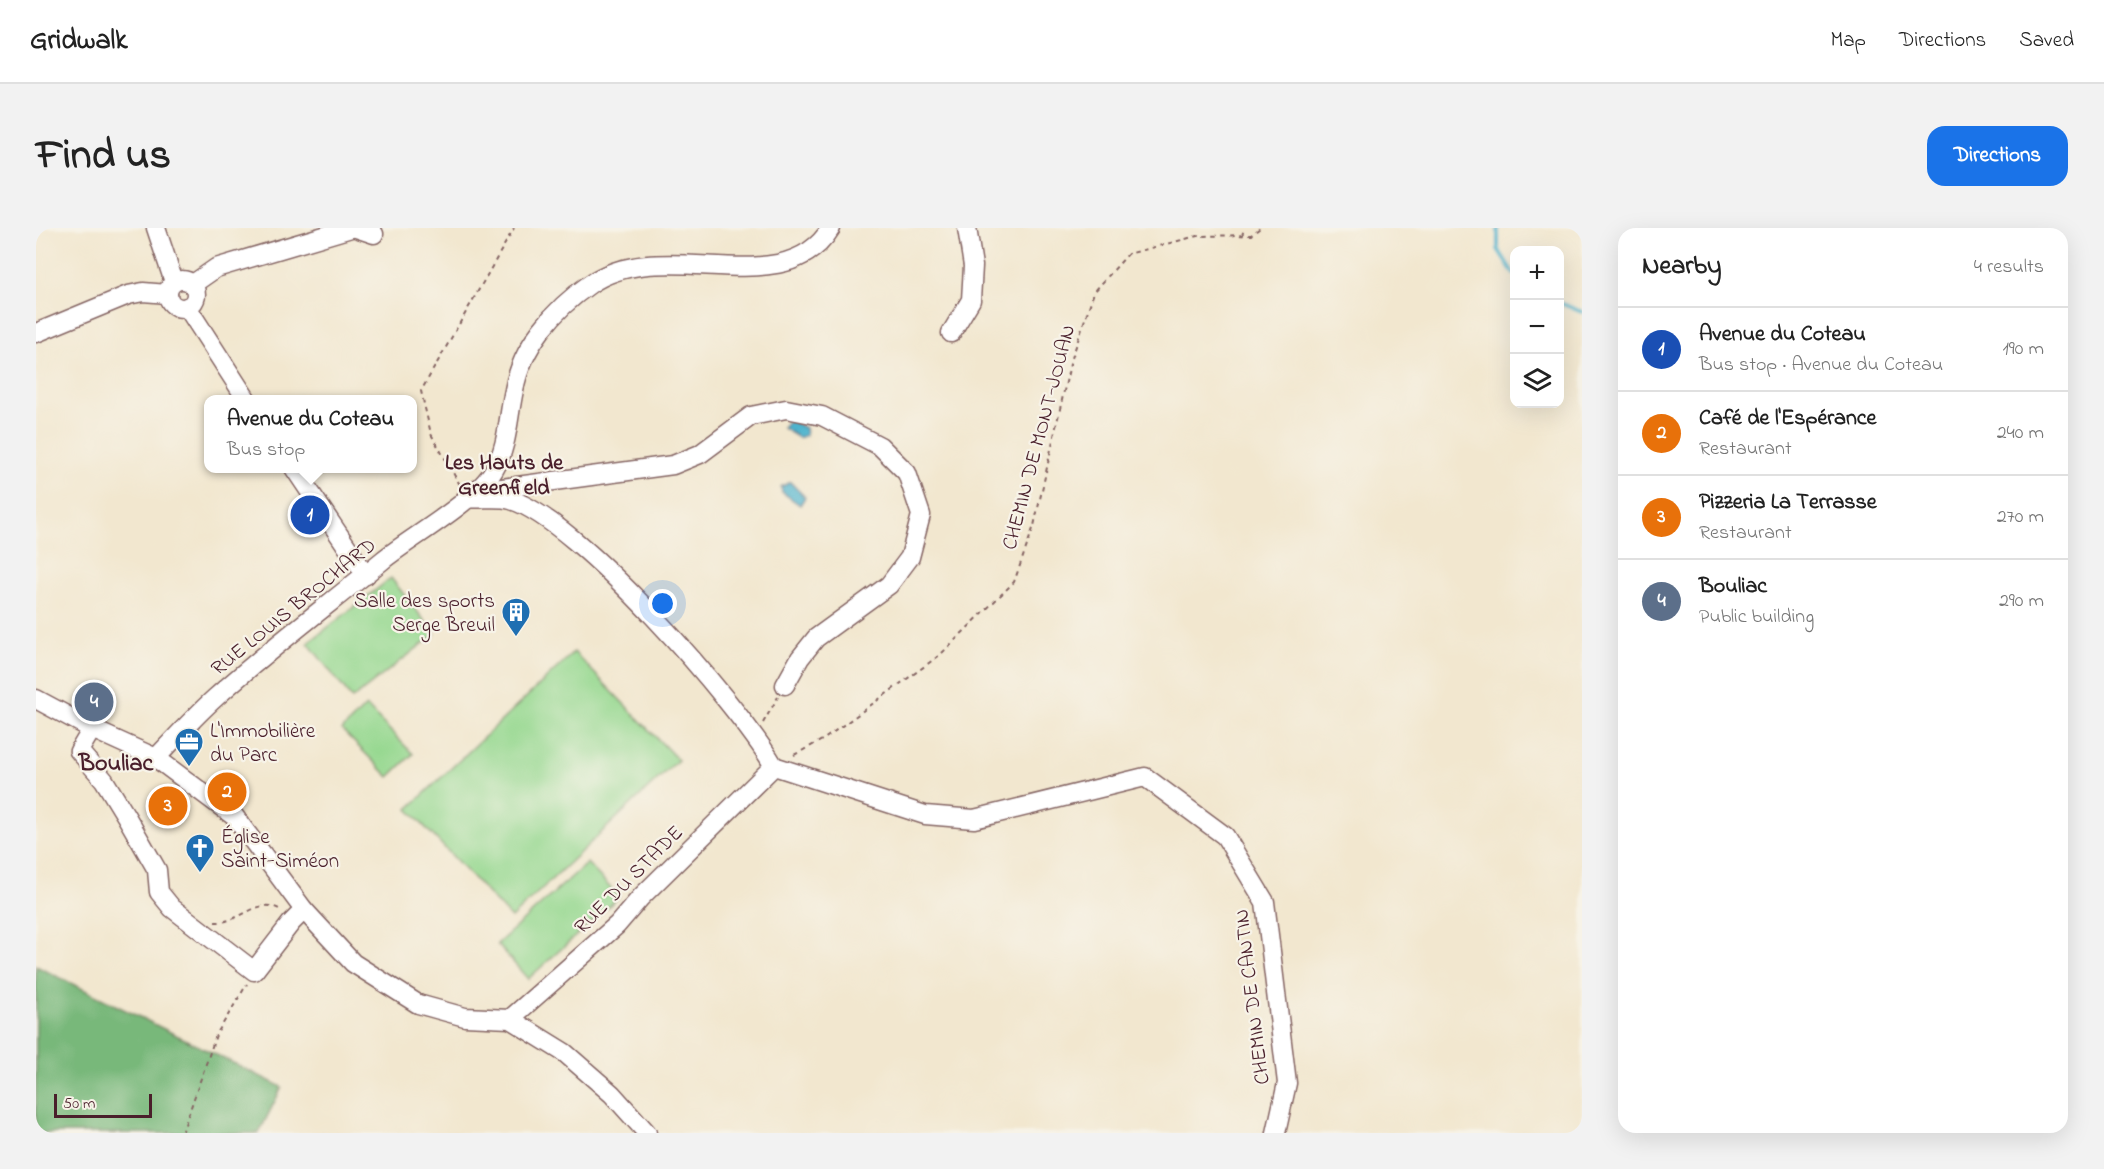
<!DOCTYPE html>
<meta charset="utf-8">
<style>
body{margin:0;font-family:"Indie Flower",sans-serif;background:#f2f2f2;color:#222}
.controls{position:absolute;right:18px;top:18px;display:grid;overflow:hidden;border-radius:12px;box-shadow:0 6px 24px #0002}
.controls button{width:54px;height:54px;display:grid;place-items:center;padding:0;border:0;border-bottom:2px solid #e0e0e0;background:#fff;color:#222;font:30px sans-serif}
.scale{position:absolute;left:18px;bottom:15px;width:98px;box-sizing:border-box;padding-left:6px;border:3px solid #4a1f2b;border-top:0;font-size:16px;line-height:21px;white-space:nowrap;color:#4a1f2b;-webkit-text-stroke:4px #f7f3e8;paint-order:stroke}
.you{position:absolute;left:627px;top:376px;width:21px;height:21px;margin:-15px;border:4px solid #fff;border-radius:50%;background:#1a73e8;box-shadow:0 0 0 9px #1a73e833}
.badge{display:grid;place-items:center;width:39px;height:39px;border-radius:50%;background:#1a73e8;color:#fff;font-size:20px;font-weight:700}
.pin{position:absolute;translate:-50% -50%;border:3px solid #fff;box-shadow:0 2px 6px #0006}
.popup{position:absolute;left:168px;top:167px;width:213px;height:78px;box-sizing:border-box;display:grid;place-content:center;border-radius:12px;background:#fff;filter:drop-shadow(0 2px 4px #0005);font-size:20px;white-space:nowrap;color:#767676}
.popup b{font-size:22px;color:#222}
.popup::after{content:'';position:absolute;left:50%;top:100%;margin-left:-12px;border:12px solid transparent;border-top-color:#fff}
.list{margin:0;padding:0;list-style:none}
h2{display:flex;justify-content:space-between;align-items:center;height:78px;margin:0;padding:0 24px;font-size:26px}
h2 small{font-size:20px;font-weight:400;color:#767676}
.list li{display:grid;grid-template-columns:39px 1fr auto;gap:18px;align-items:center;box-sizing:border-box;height:84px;padding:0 24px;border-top:2px solid #e0e0e0}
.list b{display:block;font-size:22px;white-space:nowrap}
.list p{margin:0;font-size:20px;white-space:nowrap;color:#767676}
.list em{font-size:20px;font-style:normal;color:#767676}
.icon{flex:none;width:33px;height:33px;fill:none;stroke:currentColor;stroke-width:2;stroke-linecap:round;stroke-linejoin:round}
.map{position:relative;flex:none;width:1546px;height:905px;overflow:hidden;border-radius:18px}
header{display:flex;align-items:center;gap:36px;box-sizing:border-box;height:84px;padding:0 30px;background:#fff;border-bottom:2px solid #e0e0e0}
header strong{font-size:28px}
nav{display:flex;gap:33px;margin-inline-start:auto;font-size:21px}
.intro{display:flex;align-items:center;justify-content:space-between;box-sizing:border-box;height:144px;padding:0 36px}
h1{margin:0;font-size:42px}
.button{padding:15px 27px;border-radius:18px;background:#1a73e8;color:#fff;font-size:21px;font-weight:700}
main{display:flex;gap:36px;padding:0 36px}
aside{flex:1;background:#fff;border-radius:18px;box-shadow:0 6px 24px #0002}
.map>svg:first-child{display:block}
.green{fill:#96d890;stroke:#707c5e;stroke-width:1.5}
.forest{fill:#78b87a;stroke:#616c52;stroke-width:1.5}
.water{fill:#4eb3cd;stroke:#4c697c;stroke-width:1.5}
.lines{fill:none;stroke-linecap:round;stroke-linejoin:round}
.stream{stroke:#4eb3cd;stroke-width:4}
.minor-casing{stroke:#856564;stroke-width:21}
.path{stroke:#856564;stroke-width:2;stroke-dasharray:4.5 4.5;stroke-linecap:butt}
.minor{stroke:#fff;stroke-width:18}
.labels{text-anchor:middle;stroke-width:4.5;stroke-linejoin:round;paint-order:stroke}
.street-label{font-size:21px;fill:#4a1f2b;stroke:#f7f3e8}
.poi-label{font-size:21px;fill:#4a1f2b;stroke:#f7f3e8;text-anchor:start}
.neighbourhood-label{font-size:22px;font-weight:bold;fill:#4a1f2b;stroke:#f7f3e8}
.quarter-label{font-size:24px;font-weight:bold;fill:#4a1f2b;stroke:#f7f3e8}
</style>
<header>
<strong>Gridwalk</strong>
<nav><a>Map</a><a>Directions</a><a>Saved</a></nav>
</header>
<div class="intro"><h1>Find us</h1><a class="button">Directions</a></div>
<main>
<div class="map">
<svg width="1546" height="905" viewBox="0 0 1546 905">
<rect width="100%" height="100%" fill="#f7f3e8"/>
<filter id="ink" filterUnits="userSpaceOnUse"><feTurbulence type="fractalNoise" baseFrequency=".0167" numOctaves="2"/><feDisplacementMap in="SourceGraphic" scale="12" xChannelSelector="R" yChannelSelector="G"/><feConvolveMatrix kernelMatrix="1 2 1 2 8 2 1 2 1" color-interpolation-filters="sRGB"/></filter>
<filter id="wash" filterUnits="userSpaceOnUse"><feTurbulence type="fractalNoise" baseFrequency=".008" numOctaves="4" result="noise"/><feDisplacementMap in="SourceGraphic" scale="24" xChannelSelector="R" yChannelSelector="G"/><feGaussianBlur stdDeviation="1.35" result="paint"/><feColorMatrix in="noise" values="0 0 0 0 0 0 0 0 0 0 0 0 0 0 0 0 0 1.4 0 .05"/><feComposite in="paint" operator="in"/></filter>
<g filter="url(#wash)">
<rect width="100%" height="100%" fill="#f2e7cf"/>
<g class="green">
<path d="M355 350 399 406 316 471 272 415Z"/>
<path d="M538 424 642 532 475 690 372 581Z"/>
<path d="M330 478 377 526 353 549 306 502Z"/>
<path d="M551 635 583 669 492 751 461 716Z"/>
</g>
<path class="forest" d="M0 738 246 859 223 905H0Z"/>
<g class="water">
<path d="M753 191 769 200 770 207 763 210 747 200Z"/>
<path d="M754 254 769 269 764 277 746 264 745 259Z"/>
</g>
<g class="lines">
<g class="stream">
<path d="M1462 0V21L1478 46"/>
<path d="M1524 75 1546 84"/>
</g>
</g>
</g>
<g filter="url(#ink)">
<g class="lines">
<g class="minor-casing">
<g id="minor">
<path d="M120 0 138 54"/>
<path d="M320 0 338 6"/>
<circle cx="146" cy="66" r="14"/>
<path d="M157 56 180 40 315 0"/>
<path d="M151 79 211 172"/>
<path d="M0 105 92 67 107 64 132 66"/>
<path d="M915 105 935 72 937 38 931 0"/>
<path d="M258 240 330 347"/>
<path d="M451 262 637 237 664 226 715 188 750 181 786 188 844 218 871 245 885 287 874 329 853 357 780 410 764 430 749 457"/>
<path d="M430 270C444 272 461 268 475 272 542 292 701 475 738 538L889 587 938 591 1109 549 1189 608 1229 674 1251 855 1240 905"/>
<path d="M0 471 56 501 120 530 199 589 268 682 317 735 382 776 429 789 474 791 529 825 576 866 611 905"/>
<path d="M56 501 43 523 68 552 90 588 121 642 123 664 136 680 218 743 255 695 268 682"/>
<path d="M120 530C139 510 158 489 179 470 232 422 291 378 347 332 377 308 440 273 458 242 472 218 472 189 478 162 486 118 518 81 554 56 627 5 748 78 795 0"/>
<path d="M474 791 581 697 605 669 738 538"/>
</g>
</g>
<g class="path">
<path d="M1206 8 1208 0"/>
<path d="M424 257 395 206 385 163 478 0"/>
<path d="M727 495 742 469"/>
<path d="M758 527 788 511 904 427 978 354 998 298 1034 136 1058 64 1092 26 1161 8 1215 7 1224 0"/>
<path d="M179 694C204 696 223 666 246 683"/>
<path d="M146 905 180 807 211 756"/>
</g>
<use href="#minor" class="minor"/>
</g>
</g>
<defs>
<g id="building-pin" transform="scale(1.5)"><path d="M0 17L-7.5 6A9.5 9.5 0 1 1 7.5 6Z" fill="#1f6fb2" stroke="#f7f3e8"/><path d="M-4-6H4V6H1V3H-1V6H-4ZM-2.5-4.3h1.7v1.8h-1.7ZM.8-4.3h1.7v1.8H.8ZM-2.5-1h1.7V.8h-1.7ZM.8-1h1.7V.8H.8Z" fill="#fff"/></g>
<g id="office-pin" transform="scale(1.5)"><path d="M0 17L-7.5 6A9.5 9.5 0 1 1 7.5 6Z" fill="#1f6fb2" stroke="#f7f3e8"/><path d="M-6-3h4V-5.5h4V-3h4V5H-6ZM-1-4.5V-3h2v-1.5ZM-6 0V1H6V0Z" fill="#fff"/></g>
<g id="church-pin" transform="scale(1.5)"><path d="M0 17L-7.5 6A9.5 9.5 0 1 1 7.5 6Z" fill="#1f6fb2" stroke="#f7f3e8"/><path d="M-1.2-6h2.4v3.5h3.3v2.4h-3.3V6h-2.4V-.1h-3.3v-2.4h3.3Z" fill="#fff"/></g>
</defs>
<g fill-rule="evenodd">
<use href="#building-pin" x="480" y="384"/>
<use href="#office-pin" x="153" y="514"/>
<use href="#church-pin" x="164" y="620"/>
</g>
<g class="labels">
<g class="street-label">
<text transform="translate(1002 209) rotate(-75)" y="7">CHEMIN DE MONT-JOUAN</text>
<text transform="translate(257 378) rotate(-39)" y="7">RUE LOUIS BROCHARD</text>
<text transform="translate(592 651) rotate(-45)" y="7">RUE DU STADE</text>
<text transform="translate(1215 769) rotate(-97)" y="7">CHEMIN DE CANTIN</text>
</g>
<g class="poi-label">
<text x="459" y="379" text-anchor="end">Salle des sports<tspan x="459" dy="24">Serge Breuil</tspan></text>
<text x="174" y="509">L'Immobilière<tspan x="174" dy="24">du Parc</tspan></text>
<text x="185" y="615">Église<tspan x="185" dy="24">Saint-Siméon</tspan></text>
</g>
<g class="neighbourhood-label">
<text x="468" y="241">Les Hauts de<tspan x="468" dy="25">Greenfield</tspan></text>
</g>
<g class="quarter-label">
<text x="80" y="542">Bouliac</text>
</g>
</g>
</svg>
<div class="controls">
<button>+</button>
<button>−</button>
<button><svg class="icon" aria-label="layers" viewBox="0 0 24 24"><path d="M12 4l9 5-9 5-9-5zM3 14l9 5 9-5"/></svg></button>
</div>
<div class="scale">50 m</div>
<div class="you"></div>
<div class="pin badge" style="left:274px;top:287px;background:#1a4fb4">1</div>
<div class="popup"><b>Avenue du Coteau</b>Bus stop</div>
<div class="pin badge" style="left:191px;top:564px;background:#e8710a">2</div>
<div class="pin badge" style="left:132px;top:578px;background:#e8710a">3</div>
<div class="pin badge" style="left:58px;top:474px;background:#5c6f8a">4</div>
</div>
<aside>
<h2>Nearby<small>4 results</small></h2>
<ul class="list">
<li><span class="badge" style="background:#1a4fb4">1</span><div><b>Avenue du Coteau</b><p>Bus stop · Avenue du Coteau</p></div><em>190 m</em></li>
<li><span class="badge" style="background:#e8710a">2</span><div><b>Café de l'Espérance</b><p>Restaurant</p></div><em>240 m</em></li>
<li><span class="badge" style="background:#e8710a">3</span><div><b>Pizzeria La Terrasse</b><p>Restaurant</p></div><em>270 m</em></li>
<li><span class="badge" style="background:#5c6f8a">4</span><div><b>Bouliac</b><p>Public building</p></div><em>290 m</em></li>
</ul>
</aside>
</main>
